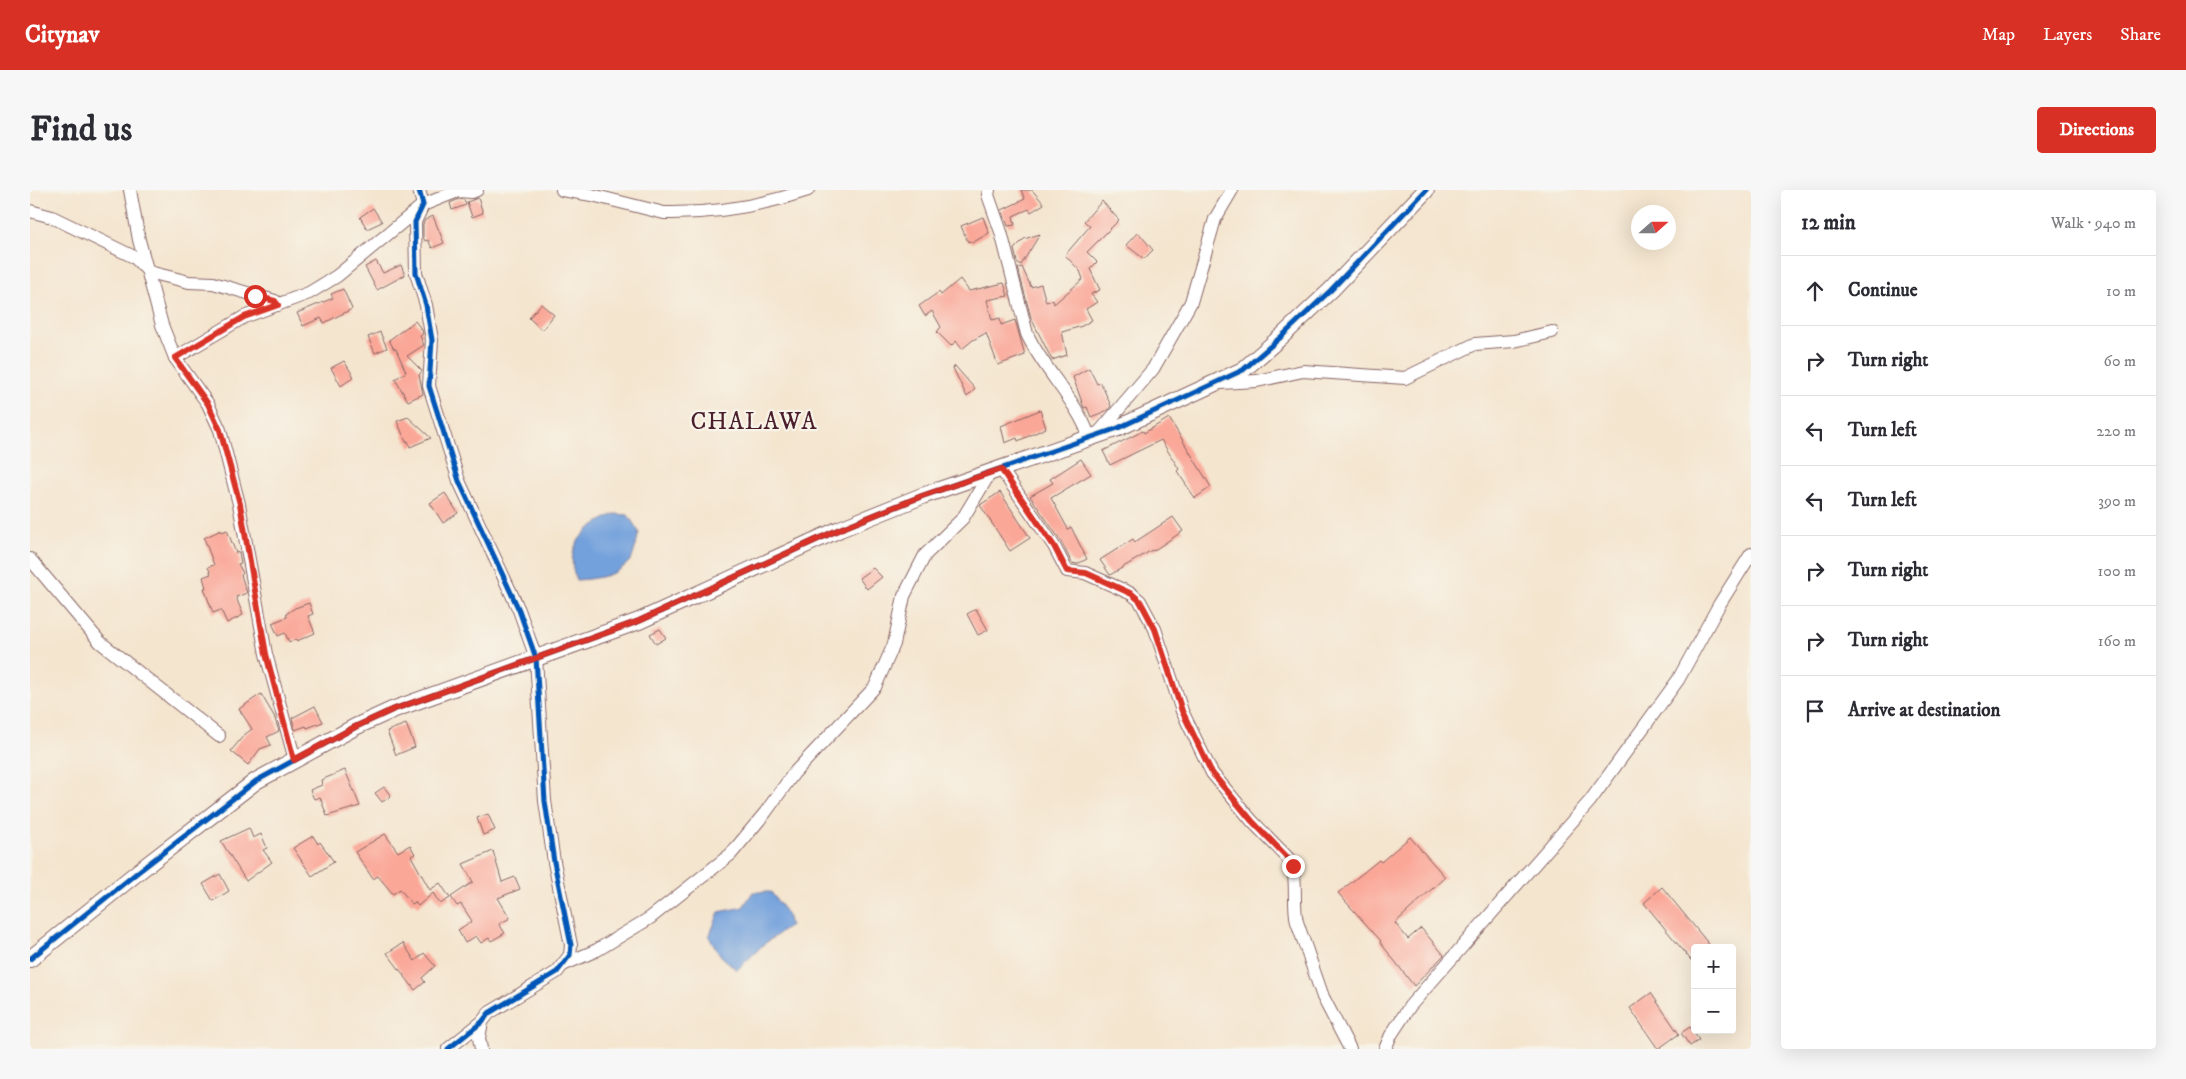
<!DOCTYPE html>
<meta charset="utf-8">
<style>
body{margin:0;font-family:"IM FELL DW Pica",serif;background:#f7f7f7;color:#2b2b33}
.controls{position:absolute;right:15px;bottom:15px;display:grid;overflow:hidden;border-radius:5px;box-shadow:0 5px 20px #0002}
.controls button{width:45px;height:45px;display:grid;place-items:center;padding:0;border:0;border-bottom:1px solid #e1e1e2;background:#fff;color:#2b2b33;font:25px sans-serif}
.compass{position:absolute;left:1601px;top:15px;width:45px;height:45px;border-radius:50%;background:#fff;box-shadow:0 5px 20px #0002;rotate:69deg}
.stop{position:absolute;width:15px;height:15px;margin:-11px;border:4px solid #d93025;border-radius:50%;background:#fff}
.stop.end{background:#d93025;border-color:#fff;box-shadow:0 1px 5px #0008}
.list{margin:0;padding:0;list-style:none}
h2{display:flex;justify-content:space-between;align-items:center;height:65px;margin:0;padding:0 20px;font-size:21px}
h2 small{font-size:16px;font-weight:400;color:#7c7c81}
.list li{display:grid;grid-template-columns:32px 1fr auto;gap:15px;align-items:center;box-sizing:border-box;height:70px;padding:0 20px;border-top:1px solid #e1e1e2}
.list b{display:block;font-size:19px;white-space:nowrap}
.list em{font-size:16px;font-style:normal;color:#7c7c81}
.icon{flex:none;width:28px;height:28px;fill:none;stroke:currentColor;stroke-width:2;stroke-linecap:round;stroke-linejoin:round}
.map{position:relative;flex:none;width:1721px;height:859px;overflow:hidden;border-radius:5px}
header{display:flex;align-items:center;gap:30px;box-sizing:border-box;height:70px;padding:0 25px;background:#d93025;color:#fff}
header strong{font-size:24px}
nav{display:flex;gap:28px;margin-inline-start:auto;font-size:18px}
.intro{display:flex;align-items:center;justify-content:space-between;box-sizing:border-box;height:120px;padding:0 30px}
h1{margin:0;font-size:35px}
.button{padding:12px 22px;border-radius:5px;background:#d93025;color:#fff;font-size:18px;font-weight:700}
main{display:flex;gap:30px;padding:0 30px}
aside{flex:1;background:#fff;border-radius:5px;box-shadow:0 5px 20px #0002}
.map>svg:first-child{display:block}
.water{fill:#73a1dc;stroke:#5e6084}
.building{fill:#faa798}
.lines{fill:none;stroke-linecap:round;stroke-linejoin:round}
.minor-casing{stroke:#866464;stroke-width:14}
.tertiary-casing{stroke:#866464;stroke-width:18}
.minor{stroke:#fff;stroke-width:12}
.tertiary{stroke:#fff;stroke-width:16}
.cycleway-casing{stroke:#f7f3e8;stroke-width:8}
.cycleway{stroke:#0057b8;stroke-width:5}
.route{stroke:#d93025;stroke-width:6}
.labels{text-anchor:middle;stroke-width:4.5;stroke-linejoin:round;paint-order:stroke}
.quarter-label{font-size:24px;letter-spacing:1px;fill:#4a1f2b;stroke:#f7f3e8}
</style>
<header>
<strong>Citynav</strong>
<nav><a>Map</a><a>Layers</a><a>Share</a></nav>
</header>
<div class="intro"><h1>Find us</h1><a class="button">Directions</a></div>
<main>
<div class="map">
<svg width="1721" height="859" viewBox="0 0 1721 859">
<rect width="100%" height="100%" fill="#f7f3e8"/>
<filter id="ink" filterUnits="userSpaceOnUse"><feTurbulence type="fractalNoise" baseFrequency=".02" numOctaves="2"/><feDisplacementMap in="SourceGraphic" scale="10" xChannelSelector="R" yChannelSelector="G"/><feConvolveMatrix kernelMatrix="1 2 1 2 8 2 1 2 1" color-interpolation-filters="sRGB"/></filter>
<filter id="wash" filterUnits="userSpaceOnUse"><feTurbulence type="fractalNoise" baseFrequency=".0096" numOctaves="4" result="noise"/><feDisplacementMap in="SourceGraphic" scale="20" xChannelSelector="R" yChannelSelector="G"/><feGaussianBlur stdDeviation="1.12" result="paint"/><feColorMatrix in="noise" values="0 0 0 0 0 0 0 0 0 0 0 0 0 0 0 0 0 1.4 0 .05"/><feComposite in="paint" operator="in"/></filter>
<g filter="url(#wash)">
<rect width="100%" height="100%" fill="#f4e5cf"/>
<g class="water">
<path d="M585 324 598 325 609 342C607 350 605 362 601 369 589 386 565 389 546 390 533 355 556 337 585 324Z"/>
<path d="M723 702H741L757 724 760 736 734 754 707 780 691 766 679 747 689 722 713 717Z"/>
</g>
<g id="blocks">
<g class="building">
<path d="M991 0H1002L1014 14 1001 22 999 19 983 26 985 35 978 36 972 20 995 9Z"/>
<path d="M448 8 453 23 442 27 437 12Z"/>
<path d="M429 9 434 10 436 15 422 20 420 13Z"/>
<path d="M1072 11 1089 30 1057 62 1067 72 1060 79 1070 100 1061 104 1067 112 1056 119 1062 130 1052 136 1032 142 1037 165 1022 170 1001 128 988 78 992 77 1001 97 1011 94 1016 112 1023 110 1024 114 1053 89 1050 81 1035 65 1060 36 1054 31Z"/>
<path d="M343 18 352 32 337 39 330 27Z"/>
<path d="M403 26 414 53 402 58 398 50 395 51 393 47V34L395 30Z"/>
<path d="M953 27 959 43 942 53 940 51 938 52 931 36Z"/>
<path d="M1108 42 1123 60 1114 69 1096 55Z"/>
<path d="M1010 44 991 75 987 72 984 59 994 49Z"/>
<path d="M346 71 353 83 371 75 375 85 347 100 335 77Z"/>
<path d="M930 89 939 101 974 93 978 106 957 110 962 130 970 128 971 135 985 130 995 165 968 175 956 143 943 150 932 159 926 151 921 156 907 142 911 137 902 121 895 126 889 116 909 102 911 105Z"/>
<path d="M313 99 322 119 294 133 291 128 273 136 267 123 303 108 301 104Z"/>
<path d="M511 114 524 125 512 140 499 128Z"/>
<path d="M385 131 392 140 393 144 390 146 394 155 377 166 392 181 389 185 393 204 378 211 365 189 376 182 366 159H364L359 150Z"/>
<path d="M350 142 357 158 345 163 338 147Z"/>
<path d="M314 171 324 187 311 196 301 178Z"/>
<path d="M925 176 945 199 937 207 923 178Z"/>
<path d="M1059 178 1067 194 1071 193 1081 216 1078 220 1061 227 1057 217 1054 218 1043 187Z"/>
<path d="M1010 220 1016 238 988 251 987 248 975 253 971 236Z"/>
<path d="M378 227 401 248 380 257 378 251 376 252 367 231Z"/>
<path d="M1139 228 1181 297 1165 308 1147 281 1149 279 1131 250 1080 275 1073 261 1113 241 1114 243Z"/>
<path d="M1051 269 1061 284 1021 308 1038 339 1041 337 1057 369 1047 374 1042 373 1031 351 1000 306 1023 293 1020 289Z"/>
<path d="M970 302 1000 348 980 361 950 315Z"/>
<path d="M415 303 428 323 413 333 400 313Z"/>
<path d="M1143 327 1153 341 1123 361 1122 360 1080 385 1070 370 1103 349 1105 352Z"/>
<path d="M191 340 192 342 197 340 206 363 209 362 211 373 208 374 213 383 211 385 217 403 206 407 213 425 197 433 191 420 183 423 174 398H176L173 387 181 384 178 377 184 375 174 348Z"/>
<path d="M843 378 852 387 837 399 829 388Z"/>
<path d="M279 413 283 424 278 426 285 443 267 451 266 449 259 452 255 443 248 446 242 433 257 427 256 424 265 418Z"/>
<path d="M946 419 958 440 948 445 937 424Z"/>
<path d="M630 439 636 448 626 454 620 444Z"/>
<path d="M231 504 244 526 249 541 237 547 241 555 230 559 218 575 201 561 214 545 222 539 209 519Z"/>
<path d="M285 516 293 532 277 538 276 536 265 540 262 528Z"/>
<path d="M376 534 385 557 366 565 357 541Z"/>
<path d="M315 580 330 616 297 626 290 607 284 609 280 600 292 595 291 590Z"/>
<path d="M354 597 361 606 352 612 345 603Z"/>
<path d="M458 624 465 640 453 645 447 628Z"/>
<path d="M219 638 223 648 231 644 237 658 233 660 242 672 216 691 191 651Z"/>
<path d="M355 644 368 662 380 655 385 664 381 666 400 700 410 693 420 708 410 714 403 703 388 716 385 712 382 714 370 699 363 704 348 686 343 689 325 662Z"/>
<path d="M283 646 288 654 290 652 304 672 282 686 263 658Z"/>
<path d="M1380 647 1415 687 1365 733 1378 749 1391 738 1414 765 1384 796 1350 752 1351 751 1308 703 1349 670 1351 672Z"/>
<path d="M463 661 472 692 485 687 490 699 468 708 480 728 469 734 475 743 461 751 459 748 451 753 446 746 435 753 428 740 442 731 431 714 427 716 421 707 443 692 433 674Z"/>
<path d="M190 684 199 701 183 711 173 694Z"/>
<path d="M1632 697 1682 758H1665V775L1614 713Z"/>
<path d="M373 753 385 771 394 763 405 776 392 788 395 792 385 800 357 763Z"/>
<path d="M1621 803 1649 844 1628 859 1600 818Z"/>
<path d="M1660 837 1669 850 1660 856 1651 843Z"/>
</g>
</g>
</g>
<g filter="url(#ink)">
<use href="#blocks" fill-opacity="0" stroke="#866464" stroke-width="1"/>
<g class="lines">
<g class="minor-casing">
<g id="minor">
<path d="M100 0 109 50 132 135 145 168 178 214 190 240 209 314 236 464 265 570"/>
<path d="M389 0 393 15 385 32 386 83 396 115 402 150 399 196 429 291 489 420 506 468 515 611 524 672 541 755 540 765 527 782 459 823 452 832 418 859"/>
<path d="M532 0 562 5 634 23C684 24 731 16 778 0"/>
<path d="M959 0 958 5 971 42 997 144C1014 181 1046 209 1060 248"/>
<path d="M0 21 22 27 104 67 119 82 159 92 183 93 245 111 248 115"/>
<path d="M145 168 214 127 279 103 307 86 393 15 428 1 442 2 447 0"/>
<path d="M1190 193 1227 191 1273 181 1375 188 1445 154 1484 151 1522 142"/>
<path d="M1066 246 1123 179 1156 121 1161 112 1185 29 1202 0"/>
<path d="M971 279 1024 356 1037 381 1055 383 1102 404 1110 411 1125 439 1152 521 1182 583 1222 631 1259 669C1269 688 1262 711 1267 732L1293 807 1320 859"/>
<path d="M0 369 70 452 189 546"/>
<path d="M535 774 567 760 620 728 701 664 735 623 764 583 845 497 864 454 874 406 895 365 933 328 960 283"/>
<path d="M451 859 449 848 452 832"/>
<path d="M1355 859 1361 845 1380 816 1560 611 1648 490 1689 415 1721 364"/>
</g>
</g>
<g class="tertiary-casing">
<path id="tertiary" d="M0 769 108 682 226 591 325 537 362 520 609 431 810 339 892 306 1088 238 1213 180 1252 146 1301 100 1396 0"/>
</g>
<use href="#minor" class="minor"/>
<use href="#tertiary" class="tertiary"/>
<g class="cycleway-casing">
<g id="cycleway">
<path d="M389 0 393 15 385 32 386 83 396 115 402 150 399 196 429 291 489 420 506 468 515 611 524 672 541 755 540 765 527 782 459 823 452 832 418 859"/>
<path d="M0 769 108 682 226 591 325 537 362 520 609 431 810 339 892 306 1088 238 1213 180 1252 146 1301 100 1396 0"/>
</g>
</g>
<use href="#cycleway" class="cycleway"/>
</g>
</g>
<g class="lines" filter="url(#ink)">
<path class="route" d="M225 106 245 111 248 115 214 127 145 168 178 214 190 240 210 314 236 464 264 570 325 537 362 520 609 431 810 339 892 306 971 279 1024 356 1037 381 1056 383 1102 404 1110 411 1125 439 1152 521 1182 583 1222 631 1259 669 1263 676"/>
</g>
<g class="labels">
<g class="quarter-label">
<text x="724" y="239">CHALAWA</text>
</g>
</g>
</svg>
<div class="controls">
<button>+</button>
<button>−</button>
</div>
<svg class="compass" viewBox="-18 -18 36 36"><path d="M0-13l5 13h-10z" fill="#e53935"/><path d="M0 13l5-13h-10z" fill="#7c7c81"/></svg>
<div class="stop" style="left:225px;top:106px"></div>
<div class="stop end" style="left:1263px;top:676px"></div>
</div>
<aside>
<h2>12 min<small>Walk · 940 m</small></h2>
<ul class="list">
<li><svg class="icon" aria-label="ahead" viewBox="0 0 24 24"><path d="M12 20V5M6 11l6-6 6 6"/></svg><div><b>Continue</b></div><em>10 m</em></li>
<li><svg class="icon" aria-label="right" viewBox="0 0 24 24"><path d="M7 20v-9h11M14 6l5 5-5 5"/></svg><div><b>Turn right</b></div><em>60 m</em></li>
<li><svg class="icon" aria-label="left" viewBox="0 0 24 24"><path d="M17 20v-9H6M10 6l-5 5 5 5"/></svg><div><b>Turn left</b></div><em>220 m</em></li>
<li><svg class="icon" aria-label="left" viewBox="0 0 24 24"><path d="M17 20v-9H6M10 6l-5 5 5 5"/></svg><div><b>Turn left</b></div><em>390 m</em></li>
<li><svg class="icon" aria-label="right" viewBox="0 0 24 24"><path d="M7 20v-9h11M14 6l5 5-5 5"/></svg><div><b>Turn right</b></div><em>100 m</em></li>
<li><svg class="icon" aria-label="right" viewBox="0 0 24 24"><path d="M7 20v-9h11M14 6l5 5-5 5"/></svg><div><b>Turn right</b></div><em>160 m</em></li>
<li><svg class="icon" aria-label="arrive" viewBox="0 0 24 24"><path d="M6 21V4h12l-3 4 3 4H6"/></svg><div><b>Arrive at destination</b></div></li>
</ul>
</aside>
</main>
